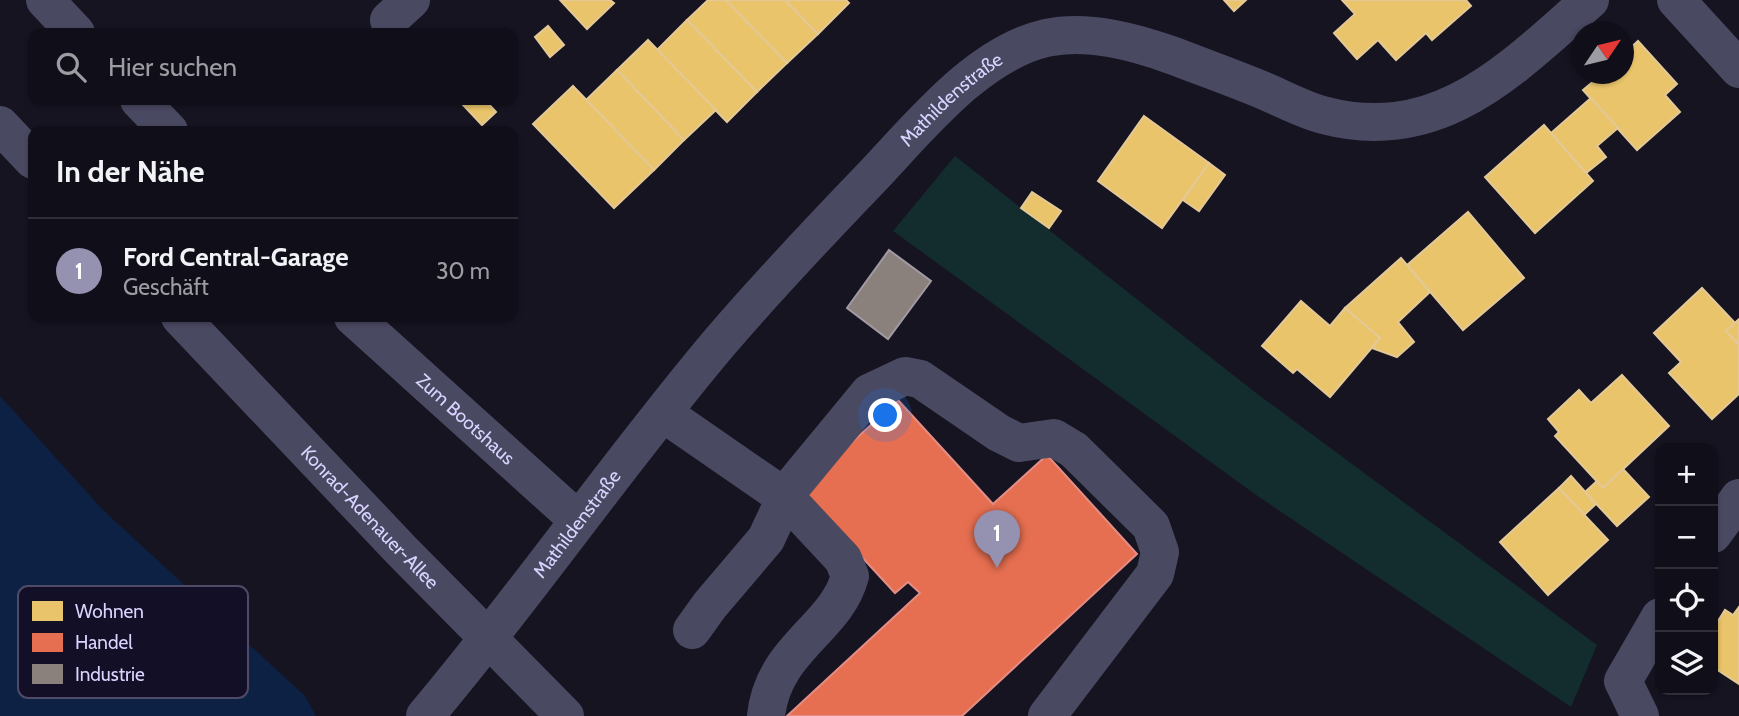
<!DOCTYPE html>
<html lang="de">
<meta charset="utf-8">
<style>
body{margin:0;font-family:Cabin,sans-serif;background:#191822;color:#f1f3f6}
.controls{position:absolute;right:21px;bottom:21px;display:grid;overflow:hidden;border-radius:14px;box-shadow:0 2px 5px #0004}
.controls button{width:63px;height:63px;display:grid;place-items:center;padding:0;border:0;border-bottom:2px solid #302f38;background:#100f19;color:#f1f3f6;font:35px sans-serif}
.compass{position:absolute;left:1571px;top:21px;width:63px;height:63px;border-radius:50%;background:#100f19;box-shadow:0 2px 5px #0004;rotate:55deg}
.you{position:absolute;left:886px;top:416px;width:24px;height:24px;margin:-18px;border:5px solid #fff;border-radius:50%;background:#1a73e8;box-shadow:0 0 0 10px #1a73e833}
.badge{display:grid;place-items:center;width:46px;height:46px;border-radius:50%;background:#9591b1;color:#fff;font-size:23px;font-weight:700}
.pin{position:absolute;translate:-50% -58px;filter:drop-shadow(0 2px 4px #0008)}
.pin::after{content:'';position:absolute;top:37px;width:24px;height:21px;background:inherit;clip-path:polygon(0 0,100% 0,50% 100%)}
.list{margin:0;padding:0;list-style:none}
h2{display:flex;justify-content:space-between;align-items:center;height:91px;margin:0;padding:0 28px;font-size:30px}
h2 small{font-size:23px;font-weight:400;color:#9c9ca2}
.list li{display:grid;grid-template-columns:46px 1fr auto;gap:21px;align-items:center;box-sizing:border-box;height:105px;padding:0 28px;border-top:2px solid #302f38}
.list b{display:block;font-size:26px;white-space:nowrap}
.list p{margin:0;font-size:23px;white-space:nowrap;color:#9c9ca2}
.list em{font-size:23px;font-style:normal;color:#9c9ca2}
.icon{flex:none;width:38px;height:38px;fill:none;stroke:currentColor;stroke-width:2;stroke-linecap:round;stroke-linejoin:round}
.map{position:relative;flex:none;width:1739px;height:716px;overflow:hidden}
.search{position:absolute;background:#100f19;box-shadow:0 2px 5px #0004;left:28px;top:28px;width:490px;height:77px;display:flex;align-items:center;gap:18px;box-sizing:border-box;padding:0 24px;border-radius:14px;color:#9c9ca2;font-size:26px}
.panel{position:absolute;background:#100f19;box-shadow:0 2px 5px #0004;left:28px;top:126px;width:490px;height:196px;border-radius:14px}
.map>svg:first-child{display:block}
.green{fill:#132c2d}
.water{fill:#0d2144}
.homes{fill:#e9c46a;stroke:#e4c997;stroke-width:2}
.shops{fill:#e76f51;stroke:#e38d85;stroke-width:2}
.industry{fill:#8a817c;stroke:#a29aa3;stroke-width:2}
.lines{fill:none;stroke-linecap:round;stroke-linejoin:round}
.minor{stroke:#4a4962;stroke-width:38}
.labels{text-anchor:middle;stroke-width:7;stroke-linejoin:round;paint-order:stroke}
.street-label{font-size:19px;fill:#d9d4ff;stroke:#130f26}
.key{fill:#130f26;stroke:#4e4a67;stroke-width:2}
.key-label{font-size:19px;fill:#d9d4ff}
</style>
<div class="map">
<svg width="1739" height="716" viewBox="0 0 1739 716">
<rect width="100%" height="100%" fill="#161421"/>
<path class="green" d="M955 156 1256 393 1597 645 1571 707 1259 497 893 231Z"/>
<path class="water" d="M0 396 103 510 305 696 316 716H0Z"/>
<g class="homes">
<path d="M560 0H610L614 3 587 29Z"/>
<path d="M708 0H726L787 63 757 92 687 20Z"/>
<path d="M726 0H785L818 34 787 63Z"/>
<path d="M785 0H846L849 3 818 34Z"/>
<path d="M1224 0H1246L1234 11Z"/>
<path d="M1342 0H1466L1471 6 1432 40 1426 33 1396 60 1378 40 1357 59 1334 33 1355 14Z"/>
<path d="M687 20 757 92 727 122 657 50Z"/>
<path d="M548 26 564 45 550 57 535 37Z"/>
<path d="M648 40 716 110 684 140 617 70Z"/>
<path d="M1638 41 1677 84 1665 95 1680 112 1637 150 1583 90 1602 74H1624V54Z"/>
<path d="M617 70 684 140 654 170 586 100Z"/>
<path d="M573 86 654 170 614 208 533 124Z"/>
<path d="M1591 98 1618 128 1597 146 1606 157 1586 173 1551 133Z"/>
<path d="M470 100H485L496 112 482 125 463 105Z"/>
<path d="M1144 116 1209 163 1162 228 1098 181Z"/>
<path d="M1544 125 1593 181 1535 233 1485 177Z"/>
<path d="M1209 163 1225 175 1199 211 1183 200Z"/>
<path d="M1032 192 1061 211 1049 228 1021 208Z"/>
<path d="M1468 212 1524 278 1463 330 1407 265Z"/>
<path d="M1401 258 1430 292 1398 322 1414 342 1397 357 1372 348 1380 338 1345 308Z"/>
<path d="M1702 288 1735 323 1726 331 1739 345V394L1712 419 1669 373 1681 362 1654 333Z"/>
<path d="M1301 301 1330 326 1345 308 1380 338 1330 397 1297 369 1293 373 1262 346Z"/>
<path d="M1739 319V345L1726 331Z"/>
<path d="M1622 375 1669 426 1603 488 1555 436 1559 432 1548 419 1579 390 1591 403Z"/>
<path d="M1623 469 1649 497 1617 526 1585 492 1597 481 1603 488Z"/>
<path d="M1571 476 1596 504 1584 515 1559 488Z"/>
<path d="M1559 488 1608 540 1548 595 1500 542Z"/>
<path d="M1739 607V684L1713 667 1715 642 1713 629 1725 610 1733 615Z"/>
</g>
<path class="shops" d="M898 400 993 504 1047 455 1137 554 962 716H787L920 593 908 582 895 593 800 490Z"/>
<path class="industry" d="M889 250 931 281 888 339 847 308Z"/>
<g class="lines">
<g class="minor">
<path d="M45 0 76 33"/>
<path d="M1676 0 1739 69"/>
<path d="M389 20 411 0"/>
<path d="M139 100 169 131"/>
<path d="M0 125 33 160"/>
<path id="s1" d="M180 317 402 551 565 716"/>
<path id="s2" d="M353 317 578 520"/>
<path d="M663 413 786 498 843 559 850 576C836 629 773 648 766 716"/>
<path d="M1713 534 1739 498"/>
<path d="M692 630 710 605 766 539 789 490 869 393 905 376 920 379 999 433 1019 443 1054 438 1074 450 1151 526 1160 552 1155 574 1047 716"/>
<path id="s3" d="M425 716C527 595 617 464 719 343 767 287 818 233 869 180 917 130 976 54 1046 38 1088 29 1135 42 1174 56 1205 68 1236 79 1267 92 1285 100 1304 110 1323 115 1439 146 1510 70 1590 0"/>
<path d="M1640 716 1623 681 1660 617"/>
</g>
</g>
<g class="labels">
<g class="street-label">
<text dy="7" stroke="none"><textPath href="#s3" startOffset="812">Mathildenstraße</textPath></text>
<text dy="7" stroke="none"><textPath href="#s2" startOffset="152">Zum Bootshaus</textPath></text>
<text dy="7" stroke="none"><textPath href="#s1" startOffset="276">Konrad-Adenauer-Allee</textPath></text>
<text dy="7" stroke="none"><textPath href="#s3" startOffset="245">Mathildenstraße</textPath></text>
</g>
</g>
<rect x="18" y="586" width="230" height="112" rx="10" class="key"/>
<rect x="32" y="601" width="31" height="20" fill="#e9c46a"/>
<rect x="32" y="633" width="31" height="19" fill="#e76f51"/>
<rect x="32" y="664" width="31" height="20" fill="#8a817c"/>
<g class="key-label">
<text x="75" y="618">Wohnen</text>
<text x="75" y="649">Handel</text>
<text x="75" y="681">Industrie</text>
</g>
</svg>
<div class="controls">
<button>+</button>
<button>−</button>
<button><svg class="icon" aria-label="locate" viewBox="0 0 24 24"><circle cx="12" cy="12" r="6"/><path d="M12 2v4M12 18v4M2 12h4M18 12h4"/></svg></button>
<button><svg class="icon" aria-label="layers" viewBox="0 0 24 24"><path d="M12 4l9 5-9 5-9-5zM3 14l9 5 9-5"/></svg></button>
</div>
<svg class="compass" viewBox="-18 -18 36 36"><path d="M0-13l5 13h-10z" fill="#e53935"/><path d="M0 13l5-13h-10z" fill="#9c9ca2"/></svg>
<div class="you"></div>
<div class="pin badge" style="left:997px;top:568px">1</div>
<div class="search"><svg class="icon" aria-label="search" viewBox="0 0 24 24"><circle cx="10" cy="10" r="6"/><path d="M15 15l6 6"/></svg>Hier suchen</div>
<section class="panel">
<h2>In der Nähe<small></small></h2>
<ul class="list">
<li><span class="badge">1</span><div><b>Ford Central-Garage</b><p>Geschäft</p></div><em>30 m</em></li>
</ul>
</section>
</div>
